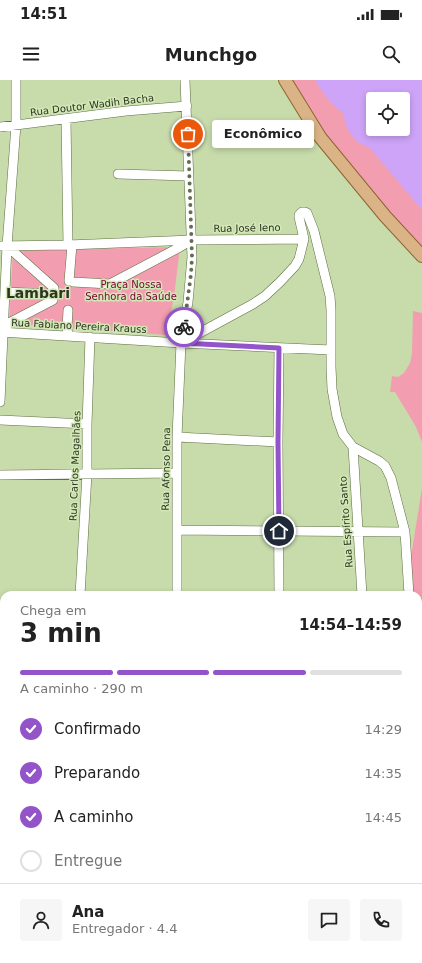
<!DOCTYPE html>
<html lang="pt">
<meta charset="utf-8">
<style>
body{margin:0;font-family:"DejaVu Sans",sans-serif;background:#f6f6f6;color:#222;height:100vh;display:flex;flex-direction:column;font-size:15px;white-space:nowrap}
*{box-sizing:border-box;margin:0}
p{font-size:13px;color:#767676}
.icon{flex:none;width:22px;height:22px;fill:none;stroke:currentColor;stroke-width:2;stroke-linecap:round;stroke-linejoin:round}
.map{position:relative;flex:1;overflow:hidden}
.panel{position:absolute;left:0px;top:511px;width:422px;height:372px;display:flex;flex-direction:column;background:#fff;border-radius:12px 12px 0 0;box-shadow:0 2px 6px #0003}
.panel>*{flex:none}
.controls{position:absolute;left:366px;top:12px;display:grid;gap:8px}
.controls a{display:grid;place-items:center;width:44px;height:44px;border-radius:4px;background:#fff;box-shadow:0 2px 6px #0003;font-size:20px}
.pin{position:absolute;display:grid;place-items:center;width:34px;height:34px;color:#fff;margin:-17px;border:2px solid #fff;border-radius:50%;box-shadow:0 1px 4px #0007}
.courier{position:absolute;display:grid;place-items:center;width:40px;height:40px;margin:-20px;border:3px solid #9354ca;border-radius:50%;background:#fff;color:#222;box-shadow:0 1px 5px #0007}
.bubble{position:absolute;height:28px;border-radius:4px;background:#fff;box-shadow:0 2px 6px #0003;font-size:13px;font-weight:600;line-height:28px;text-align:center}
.summary em{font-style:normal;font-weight:600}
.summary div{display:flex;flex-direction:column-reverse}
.summary{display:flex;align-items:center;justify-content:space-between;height:68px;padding:0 20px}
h1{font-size:26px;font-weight:600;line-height:30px}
.bar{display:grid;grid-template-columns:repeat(4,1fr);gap:6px 4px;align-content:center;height:48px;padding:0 20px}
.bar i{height:5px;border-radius:3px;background:#e0e0e0}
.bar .on{background:#9354ca}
.bar p{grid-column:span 4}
.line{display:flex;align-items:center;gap:10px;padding:0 20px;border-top:1px solid #e0e0e0}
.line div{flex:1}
.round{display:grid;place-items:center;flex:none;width:42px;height:42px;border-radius:4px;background:#f6f6f6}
ol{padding:0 20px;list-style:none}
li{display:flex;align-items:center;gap:12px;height:44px}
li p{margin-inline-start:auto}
li .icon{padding:4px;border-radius:50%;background:#9354ca;color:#fff;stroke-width:4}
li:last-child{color:#767676}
li i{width:22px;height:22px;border:2px solid #e0e0e0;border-radius:50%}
.status{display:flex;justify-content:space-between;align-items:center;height:28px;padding:0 20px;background:#fff;direction:ltr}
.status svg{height:11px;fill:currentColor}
header{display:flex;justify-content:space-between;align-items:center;height:52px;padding:0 20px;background:#fff;font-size:18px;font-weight:600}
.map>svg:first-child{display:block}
.green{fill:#f39eb0;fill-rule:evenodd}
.water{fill:#cda4f8;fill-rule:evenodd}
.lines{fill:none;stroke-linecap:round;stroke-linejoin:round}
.minor-casing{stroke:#5d6f43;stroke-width:10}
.major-casing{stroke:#8e652f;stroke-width:14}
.minor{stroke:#fff;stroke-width:9}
.major{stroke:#dab386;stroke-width:12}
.done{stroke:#636e51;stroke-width:4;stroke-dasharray:0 7.2}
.route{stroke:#9354ca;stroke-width:5}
.labels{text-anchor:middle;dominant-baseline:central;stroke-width:3;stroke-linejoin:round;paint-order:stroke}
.street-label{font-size:10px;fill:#2d3421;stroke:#d3e8b7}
.park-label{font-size:10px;fill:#7a0234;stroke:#d3e8b7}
.district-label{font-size:14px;font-weight:bold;fill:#2d3421;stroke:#d3e8b7}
</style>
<div class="status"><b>14:51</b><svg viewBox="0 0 49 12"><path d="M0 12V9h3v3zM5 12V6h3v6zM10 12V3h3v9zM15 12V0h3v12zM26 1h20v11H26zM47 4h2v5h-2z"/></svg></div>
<header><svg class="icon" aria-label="menu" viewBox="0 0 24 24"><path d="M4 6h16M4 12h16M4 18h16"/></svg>Munchgo<svg class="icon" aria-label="search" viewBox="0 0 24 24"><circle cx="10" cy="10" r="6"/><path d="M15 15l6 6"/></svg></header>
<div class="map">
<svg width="422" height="883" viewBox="0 0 422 883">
<rect width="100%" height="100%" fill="#c7dbab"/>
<!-- green -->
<path class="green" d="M285 0H422V176L385 136ZM373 19H403V49H373Z
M180 167 174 217 166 255 67 248 9 243 13 171 78 169Z
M413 231 422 233V362L416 347 395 312H390L392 296 398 297 404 293 410 283 412 273Z
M422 408V642L418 645V563C421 548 418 531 418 515H409L410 483Z"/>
<!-- water -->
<path class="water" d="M316 0H422V130L370 68 359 63 353 57 347 48 343 33 330 22 317 4ZM373 19H403V49H373Z"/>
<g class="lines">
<defs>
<path id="minor" d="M66 39 68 165
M0 47 126 31 187 26
M118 94 189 96
M0 166 68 165 192 160 304 159
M7 166 54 208
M69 201 72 165
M73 202 110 204 180 167 190 161
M5 212 52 214
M68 230 67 248 68 256
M4 251 9 243 53 220
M0 252 181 263 331 270
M181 263 253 224 265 216 280 202 295 186 299 179 304 159 299 137V135L302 132H305L307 133 314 151 330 216 331 230V287L332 309 337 337 343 354 353 367 379 381 385 386 391 398 405 452 409 515
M279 268 278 362 279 515
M0 322 7 166 16 45V0
M0 340 87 344
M177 357 278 362
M353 367 362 515
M0 395 177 393
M177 450 405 452
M80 515 87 394V344L90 257
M177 515V357L181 263 188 222 192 177 185 0
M0 565H4
M418 643 422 640
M0 675H4
M0 734H4
M0 810H4
M266 879 275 882
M5 883V879
M67 883V879
M155 883 156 879
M217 883 218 879"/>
<path id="major" d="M285 0 320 57 385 136 422 176"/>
</defs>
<!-- minor casing -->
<use href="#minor" class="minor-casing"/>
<!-- major casing -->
<use href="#major" class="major-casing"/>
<!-- minor -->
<use href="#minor" class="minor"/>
<!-- major -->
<use href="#major" class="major"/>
</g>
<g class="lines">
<!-- done -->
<path class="done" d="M184 247 191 194 192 177 188 54"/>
<!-- route -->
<path class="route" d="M184 247 181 263 279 268 278 362 279 451"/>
</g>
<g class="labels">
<!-- street labels -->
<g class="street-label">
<text transform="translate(92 25) rotate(-7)">Rua Doutor Wadih Bacha</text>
<text transform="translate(247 148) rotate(-1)">Rua José Ieno</text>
<text transform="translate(79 246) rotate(3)">Rua Fabiano Pereira Krauss</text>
<text transform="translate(75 386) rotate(-88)">Rua Carlos Magalhães</text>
<text transform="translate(166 389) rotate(-89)">Rua Afonso Pena</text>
<text transform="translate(346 442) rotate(-94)">Rua Espírito Santo</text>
</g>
<!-- park labels -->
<g class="park-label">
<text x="131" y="204">Praça Nossa<tspan x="131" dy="12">Senhora da Saúde</tspan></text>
</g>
<!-- district labels -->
<g class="district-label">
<text x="38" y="213">Lambari</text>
</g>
</g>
</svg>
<div class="controls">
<a><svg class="icon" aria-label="locate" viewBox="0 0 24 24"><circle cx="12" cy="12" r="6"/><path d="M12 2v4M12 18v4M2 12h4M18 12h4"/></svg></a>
</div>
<div class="pin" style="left:188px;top:54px;background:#ea580c"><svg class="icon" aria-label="bag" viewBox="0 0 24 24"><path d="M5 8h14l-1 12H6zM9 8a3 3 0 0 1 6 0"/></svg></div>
<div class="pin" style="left:279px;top:451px;background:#1f2937"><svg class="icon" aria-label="home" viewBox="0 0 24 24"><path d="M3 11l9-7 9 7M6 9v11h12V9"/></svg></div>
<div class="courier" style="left:184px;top:247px"><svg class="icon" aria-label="bike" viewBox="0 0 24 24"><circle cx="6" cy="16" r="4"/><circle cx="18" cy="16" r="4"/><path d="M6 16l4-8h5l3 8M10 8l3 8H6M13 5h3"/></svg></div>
<div class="bubble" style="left:212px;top:40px;width:102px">Econômico</div>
<section class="panel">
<div class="summary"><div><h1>3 min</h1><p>Chega em</p></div><em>14:54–14:59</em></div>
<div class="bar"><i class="on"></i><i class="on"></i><i class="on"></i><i></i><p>A caminho · 290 m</p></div>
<ol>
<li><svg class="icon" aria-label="check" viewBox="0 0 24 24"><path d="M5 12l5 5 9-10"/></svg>Confirmado<p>14:29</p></li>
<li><svg class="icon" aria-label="check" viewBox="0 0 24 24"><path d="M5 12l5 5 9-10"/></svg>Preparando<p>14:35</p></li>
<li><svg class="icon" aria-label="check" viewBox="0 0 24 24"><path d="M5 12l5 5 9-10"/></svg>A caminho<p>14:45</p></li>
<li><i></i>Entregue</li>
</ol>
<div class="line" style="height:72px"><a class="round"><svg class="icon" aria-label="person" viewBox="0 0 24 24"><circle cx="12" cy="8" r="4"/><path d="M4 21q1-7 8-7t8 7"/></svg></a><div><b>Ana</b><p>Entregador · 4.4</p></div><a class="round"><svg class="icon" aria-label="chat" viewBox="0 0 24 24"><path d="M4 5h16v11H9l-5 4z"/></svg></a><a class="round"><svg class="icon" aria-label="phone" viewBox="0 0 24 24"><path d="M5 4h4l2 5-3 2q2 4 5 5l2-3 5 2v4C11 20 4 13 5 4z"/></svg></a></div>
</section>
</div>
